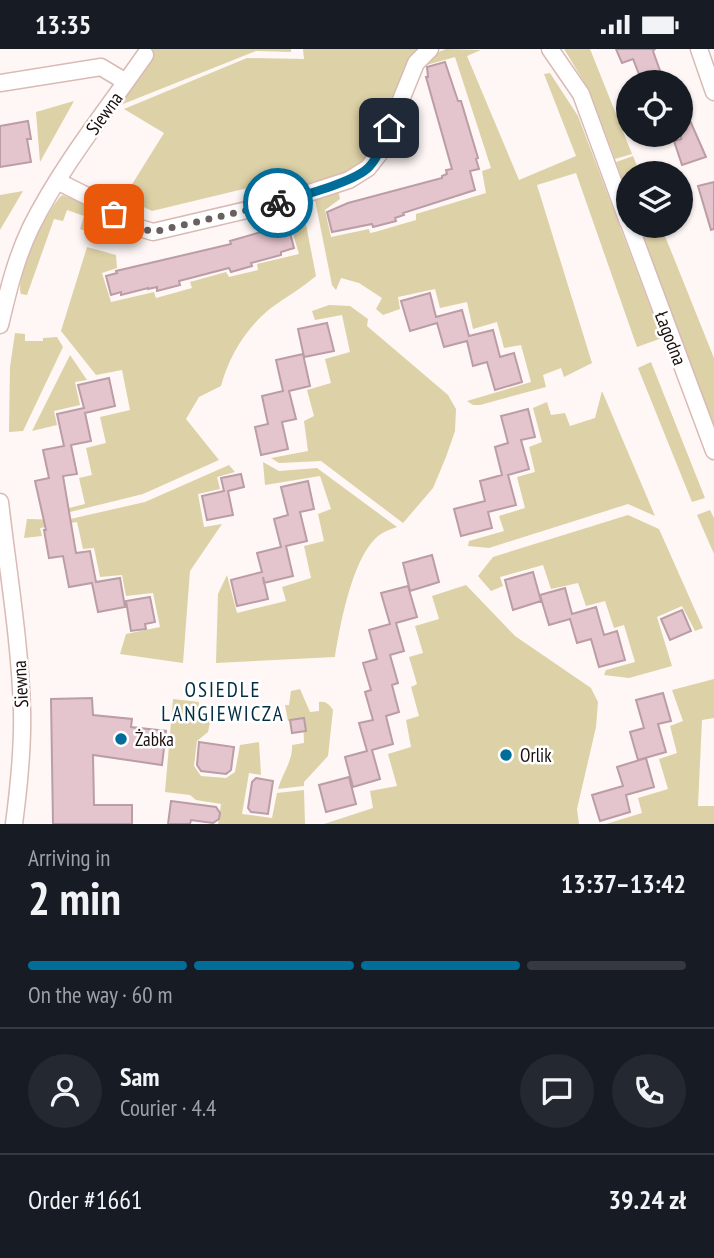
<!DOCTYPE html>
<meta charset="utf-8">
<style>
body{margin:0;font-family:"PT Sans Narrow",sans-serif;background:#242831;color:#f1f3f6;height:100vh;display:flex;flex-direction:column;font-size:26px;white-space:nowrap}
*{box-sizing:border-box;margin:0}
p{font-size:23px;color:#9ea1a6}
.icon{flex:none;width:38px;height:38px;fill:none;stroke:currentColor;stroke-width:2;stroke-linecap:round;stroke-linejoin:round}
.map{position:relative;height:775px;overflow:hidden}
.details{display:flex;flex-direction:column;background:#171b24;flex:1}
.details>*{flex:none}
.fabs{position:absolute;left:616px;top:21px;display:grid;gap:14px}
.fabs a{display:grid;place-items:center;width:77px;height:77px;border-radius:50%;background:#171b24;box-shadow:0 2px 5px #0004;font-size:35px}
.pin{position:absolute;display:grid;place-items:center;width:60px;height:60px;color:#fff;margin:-30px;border-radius:14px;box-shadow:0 4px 10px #0006}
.courier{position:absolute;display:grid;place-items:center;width:70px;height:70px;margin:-35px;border:5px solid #036d9a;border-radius:50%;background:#fff;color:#222;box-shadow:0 2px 9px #0007}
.overview em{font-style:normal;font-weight:800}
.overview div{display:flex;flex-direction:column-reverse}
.overview{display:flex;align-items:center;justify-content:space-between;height:119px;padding:0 28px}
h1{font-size:46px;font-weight:800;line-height:52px}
.bar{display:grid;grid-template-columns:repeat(4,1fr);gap:10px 7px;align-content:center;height:84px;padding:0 28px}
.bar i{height:9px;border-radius:5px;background:#363941}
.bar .current{background:#036d9a}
.bar p{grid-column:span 4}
.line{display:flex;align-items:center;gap:18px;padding:0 28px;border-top:2px solid #363941}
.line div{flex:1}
.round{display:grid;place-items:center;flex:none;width:74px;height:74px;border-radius:37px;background:#242831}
.status{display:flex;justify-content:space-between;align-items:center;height:49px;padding:0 35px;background:#171b24;direction:ltr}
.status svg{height:19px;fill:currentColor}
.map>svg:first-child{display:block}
.green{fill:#ddd1a7}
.building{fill:#e5c5cd;stroke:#bb9da5;stroke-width:2}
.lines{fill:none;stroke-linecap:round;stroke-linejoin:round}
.street-casing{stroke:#dabab4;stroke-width:19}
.street{stroke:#fff;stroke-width:16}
.done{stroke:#6a605e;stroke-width:7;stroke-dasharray:0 12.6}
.route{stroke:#036d9a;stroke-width:9}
.poi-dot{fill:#036d9a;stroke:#fff;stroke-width:2.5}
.labels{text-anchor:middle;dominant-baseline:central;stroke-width:5;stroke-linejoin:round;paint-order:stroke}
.street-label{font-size:19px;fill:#1a0f0d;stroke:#fff}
.poi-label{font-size:19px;fill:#1a0f0d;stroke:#fff;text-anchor:start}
.neighbourhood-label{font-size:21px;letter-spacing:2px;fill:#002d42;stroke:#fff}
</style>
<div class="status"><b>13:35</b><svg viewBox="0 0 49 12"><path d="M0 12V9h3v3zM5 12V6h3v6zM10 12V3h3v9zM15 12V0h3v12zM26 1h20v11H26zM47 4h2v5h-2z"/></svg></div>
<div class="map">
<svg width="714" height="775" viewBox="0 0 714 775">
<rect width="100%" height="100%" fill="#fef7f5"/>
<!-- green -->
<path class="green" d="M141 0H291V3L256 2 118 57Z
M303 0H417L406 18 369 108 347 124 294 141 289 129 152 162 127 150 126 145 164 84 124 60 247 9 304 10Z
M446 0 481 1 467 7 519 131 576 107 544 25 550 24 578 67 662 289 637 298 576 124 537 136 592 314 564 328 561 319 543 326 546 338 480 356H473L467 352 531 333 521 296 504 299 497 273 473 280 467 253 440 259 435 240 398 248 400 260 383 266 376 260 382 249 359 234 341 229 336 241 332 236 315 151 317 146 338 140 340 150 325 161 331 188 369 180 370 184 375 183 416 171V165L486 144 482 122 491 119 455 8 423 17 428 7Z
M564 0H590L632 105 615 110 589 41Z
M74 52 40 113 36 63Z
M633 107 640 124H628V148L616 113Z
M23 142 0 181V146Z
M62 146 82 153 105 168 96 186 80 180 84 167 67 161 63 172 54 170 27 246 21 245C14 227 48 159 62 146Z
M293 155 303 160 316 227C302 239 286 248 271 259 246 279 229 307 221 337L199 348 186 370 219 411 143 445 66 464 65 460 85 455 79 429 92 426 86 399 106 394 100 368 130 361 122 321 96 326 61 282 87 198 116 206 117 219 102 224 111 253 154 243 156 249 192 239 190 233 226 223 229 228 258 221 257 215 299 205 290 175 280 178 270 175 266 164Z
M639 177H661L714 309V380Z
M329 256 350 257 368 270 367 277 448 346 456 360 455 382 446 408 433 439 403 474 321 412 279 414 271 409 308 402 304 372 314 367 307 341 331 334 325 310 350 303 342 266 315 271 312 262Z
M15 284 25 285V292H43V289L57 288 63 298 23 382 9 383 10 318Z
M70 306 87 331 75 333 80 356 54 362 57 376 32 382Z
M651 313 705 449 692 453 638 319Z
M602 342 655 467 628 455 489 499 468 497 469 492 504 482 499 467 525 459 517 428 535 423 529 398 542 393 533 359 547 353 551 366 565 364 570 377 595 369Z
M263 413 279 422 317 419 397 478C392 480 385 482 381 485 353 503 340 577 335 608L216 614 218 545 227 526 237 564 286 552 282 538 311 529 304 497 324 492 318 465 331 460 320 427 265 436Z
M229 416 235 423 217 428 220 440 198 445 204 478 222 475 190 522 183 614 120 605 126 585 160 578 153 544 126 547 122 526 100 528 94 499 83 500 77 473 40 479 42 487 24 489 27 470 66 471 145 453Z
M710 461 714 469V505L697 466Z
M628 466 659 480 703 579 695 582 682 557 657 568 672 617 629 629 604 626 606 621 635 613 624 576 614 579 605 552 586 557 578 534 551 540 543 516 500 528 503 537 491 542 478 527 493 508Z
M466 536 515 587 591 639 598 653 596 678 577 760 579 775H324L373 759 370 742 397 737 388 705 411 698 406 671 419 667 411 638 417 635 409 608 423 604 415 577 439 570 432 547Z
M714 630V669L702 671 698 757H714V775H606L642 764 638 749 668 740 659 710 677 704 670 677 683 672 672 641Z
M300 640 310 663 319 662V653C326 652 329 655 333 661L328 707 304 733V737L278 740C282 725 293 712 292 696L304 694 303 670 288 672 285 656H289L291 642Z
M173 650 199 653 198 666 211 668 208 683 197 692 194 717 201 727 226 729 235 723 240 696 259 693 261 726 249 724 242 765 272 769 277 744 304 741 305 775H218L221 755 196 751 190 746 165 743Z"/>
<!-- building -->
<path class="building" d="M616 0H655L653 2 664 33H642L633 10 622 14Z
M445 13 458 52H461L478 109 476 110 479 120 470 122 475 141 403 164 404 166 395 169 396 172 373 178 372 175 332 183 327 163 348 154 442 129V127L447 125 446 121 452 120 426 28H428L427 18Z
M681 51 706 108 682 116 674 92 681 90Z
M28 72 31 90H27L31 113 0 118V77Z
M714 133V180L711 181 698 137Z
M289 180 294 199 281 203V206L251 214 252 217 231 223 229 219 179 232 180 236 157 242V238L148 240V239L121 246V243L111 246 106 227 117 224 116 222 231 195 230 192 268 181H275L276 184Z
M430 244 436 268 462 261 469 287 493 281 500 308 514 304 522 333 495 341 487 313 473 317 467 292 444 298 437 274 410 282 401 252Z
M327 274 334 302 304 308 298 280Z
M303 305 310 337 289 342 296 370 282 373 288 400 261 406 255 378 268 375 262 347 283 342 276 311Z
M109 329 115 357 85 364 91 392 71 396 77 425 63 427 76 504 90 502 96 533 120 529 125 558 98 563 92 534 69 538 63 507 49 509 44 481H46L35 432 49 429 43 401 64 397 57 365 84 359 78 336Z
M528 360 535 388 521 391 529 420 508 426 516 456 488 463 492 479 461 487 454 460 485 452 480 432 502 426 495 398 508 394 501 367Z
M241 425 244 438 228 442 233 466 207 471 202 447 224 442 221 429Z
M308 432 314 460 300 463 307 492 286 497 293 527 264 534 263 528 268 550 237 557 231 531 262 523 257 504 281 498 274 470 288 466 281 438Z
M432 506 439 533 410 542 403 514Z
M533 523 541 552 513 561 505 531Z
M408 537 417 568 396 574 404 602 390 606 398 634 392 636 399 663 386 667 393 695 372 701 380 730 353 738 345 708 367 702 359 674 373 671 365 643 371 641 363 614 377 610 369 581 390 575 381 544Z
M565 539 572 565 596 558 604 586 617 582 625 611 599 618 591 590 577 594 570 570 549 576 540 546Z
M150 548 155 573 145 575 146 580 131 582 126 552Z
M682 561 691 582 670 591 661 570Z
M663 644 671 672 658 675 666 703 638 711 630 683 644 679 636 651Z
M92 649 93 666 132 670 131 678 166 682 162 716 93 706 94 756H132V775H53L51 650Z
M304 669 306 682 292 684 290 671Z
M199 693 234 698 231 721 226 725 201 722 197 716Z
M646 709 654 738 626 746 630 763 600 772 592 746 623 737 617 718Z
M349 728 356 755 326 763 319 736Z
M256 729 273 732 268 765 251 763 248 759 252 733Z
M171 752 216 758 220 764 219 770 213 774 191 771 190 775H168Z"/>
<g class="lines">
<defs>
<path id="street" d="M550 0 581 45 628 173
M699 0 714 43
M0 34 101 18 126 33
M57 132 91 149 130 176 153 183 281 153 349 131 368 119 379 105 416 14 430 0
M630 177 714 402
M0 276C8 242 16 209 31 178 62 116 106 62 145 6
M0 453C8 523 20 592 22 662 23 700 19 737 14 775"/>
</defs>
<!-- street casing -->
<use href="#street" class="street-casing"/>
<!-- street -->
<use href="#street" class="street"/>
</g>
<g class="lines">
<!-- done -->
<path class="done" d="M114 165 130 176 153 183 278 154"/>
<!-- route -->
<path class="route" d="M278 154C300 147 355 133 369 118 379 107 384 92 389 79"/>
</g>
<!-- markers -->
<g class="poi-dot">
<circle cx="121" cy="690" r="7"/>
<circle cx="506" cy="706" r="7"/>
</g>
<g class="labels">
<!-- street labels -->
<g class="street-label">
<text transform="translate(104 64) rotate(-54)">Siewna</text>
<text transform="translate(671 289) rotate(69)">Łagodna</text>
<text transform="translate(20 635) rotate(-93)">Siewna</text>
</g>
<!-- poi labels -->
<g class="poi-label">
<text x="135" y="690">Żabka</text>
<text x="520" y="706">Orlik</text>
</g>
<!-- neighbourhood labels -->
<g class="neighbourhood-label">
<text x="223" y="640">OSIEDLE<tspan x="223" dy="24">LANGIEWICZA</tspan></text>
</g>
</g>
</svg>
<div class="fabs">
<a><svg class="icon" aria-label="locate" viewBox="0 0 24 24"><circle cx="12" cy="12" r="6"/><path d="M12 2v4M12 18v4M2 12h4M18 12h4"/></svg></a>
<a><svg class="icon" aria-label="layers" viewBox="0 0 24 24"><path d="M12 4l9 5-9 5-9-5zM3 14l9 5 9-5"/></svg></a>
</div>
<div class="pin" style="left:114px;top:165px;background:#ea580c"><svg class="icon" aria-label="bag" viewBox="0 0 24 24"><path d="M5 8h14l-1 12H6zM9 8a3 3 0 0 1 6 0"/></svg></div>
<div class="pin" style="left:389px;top:79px;background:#1f2937"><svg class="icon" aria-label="home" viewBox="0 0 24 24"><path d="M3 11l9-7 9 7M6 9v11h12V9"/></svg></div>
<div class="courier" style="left:278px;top:154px"><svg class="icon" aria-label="bike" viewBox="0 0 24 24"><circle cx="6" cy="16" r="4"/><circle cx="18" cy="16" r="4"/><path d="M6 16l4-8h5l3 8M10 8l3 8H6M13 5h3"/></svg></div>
</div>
<section class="details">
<div class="overview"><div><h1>2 min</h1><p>Arriving in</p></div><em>13:37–13:42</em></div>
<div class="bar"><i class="current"></i><i class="current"></i><i class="current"></i><i></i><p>On the way · 60 m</p></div>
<div class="line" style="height:126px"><a class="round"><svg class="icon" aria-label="person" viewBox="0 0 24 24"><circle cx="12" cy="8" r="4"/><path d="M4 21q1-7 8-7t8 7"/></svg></a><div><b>Sam</b><p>Courier · 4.4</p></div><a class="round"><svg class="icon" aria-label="chat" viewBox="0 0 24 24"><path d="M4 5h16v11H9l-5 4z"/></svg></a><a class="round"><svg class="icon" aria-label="phone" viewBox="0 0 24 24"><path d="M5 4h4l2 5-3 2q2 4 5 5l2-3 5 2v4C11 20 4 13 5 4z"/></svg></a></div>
<div class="line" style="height:91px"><div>Order #1661</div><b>39.24 zł</b></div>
</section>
